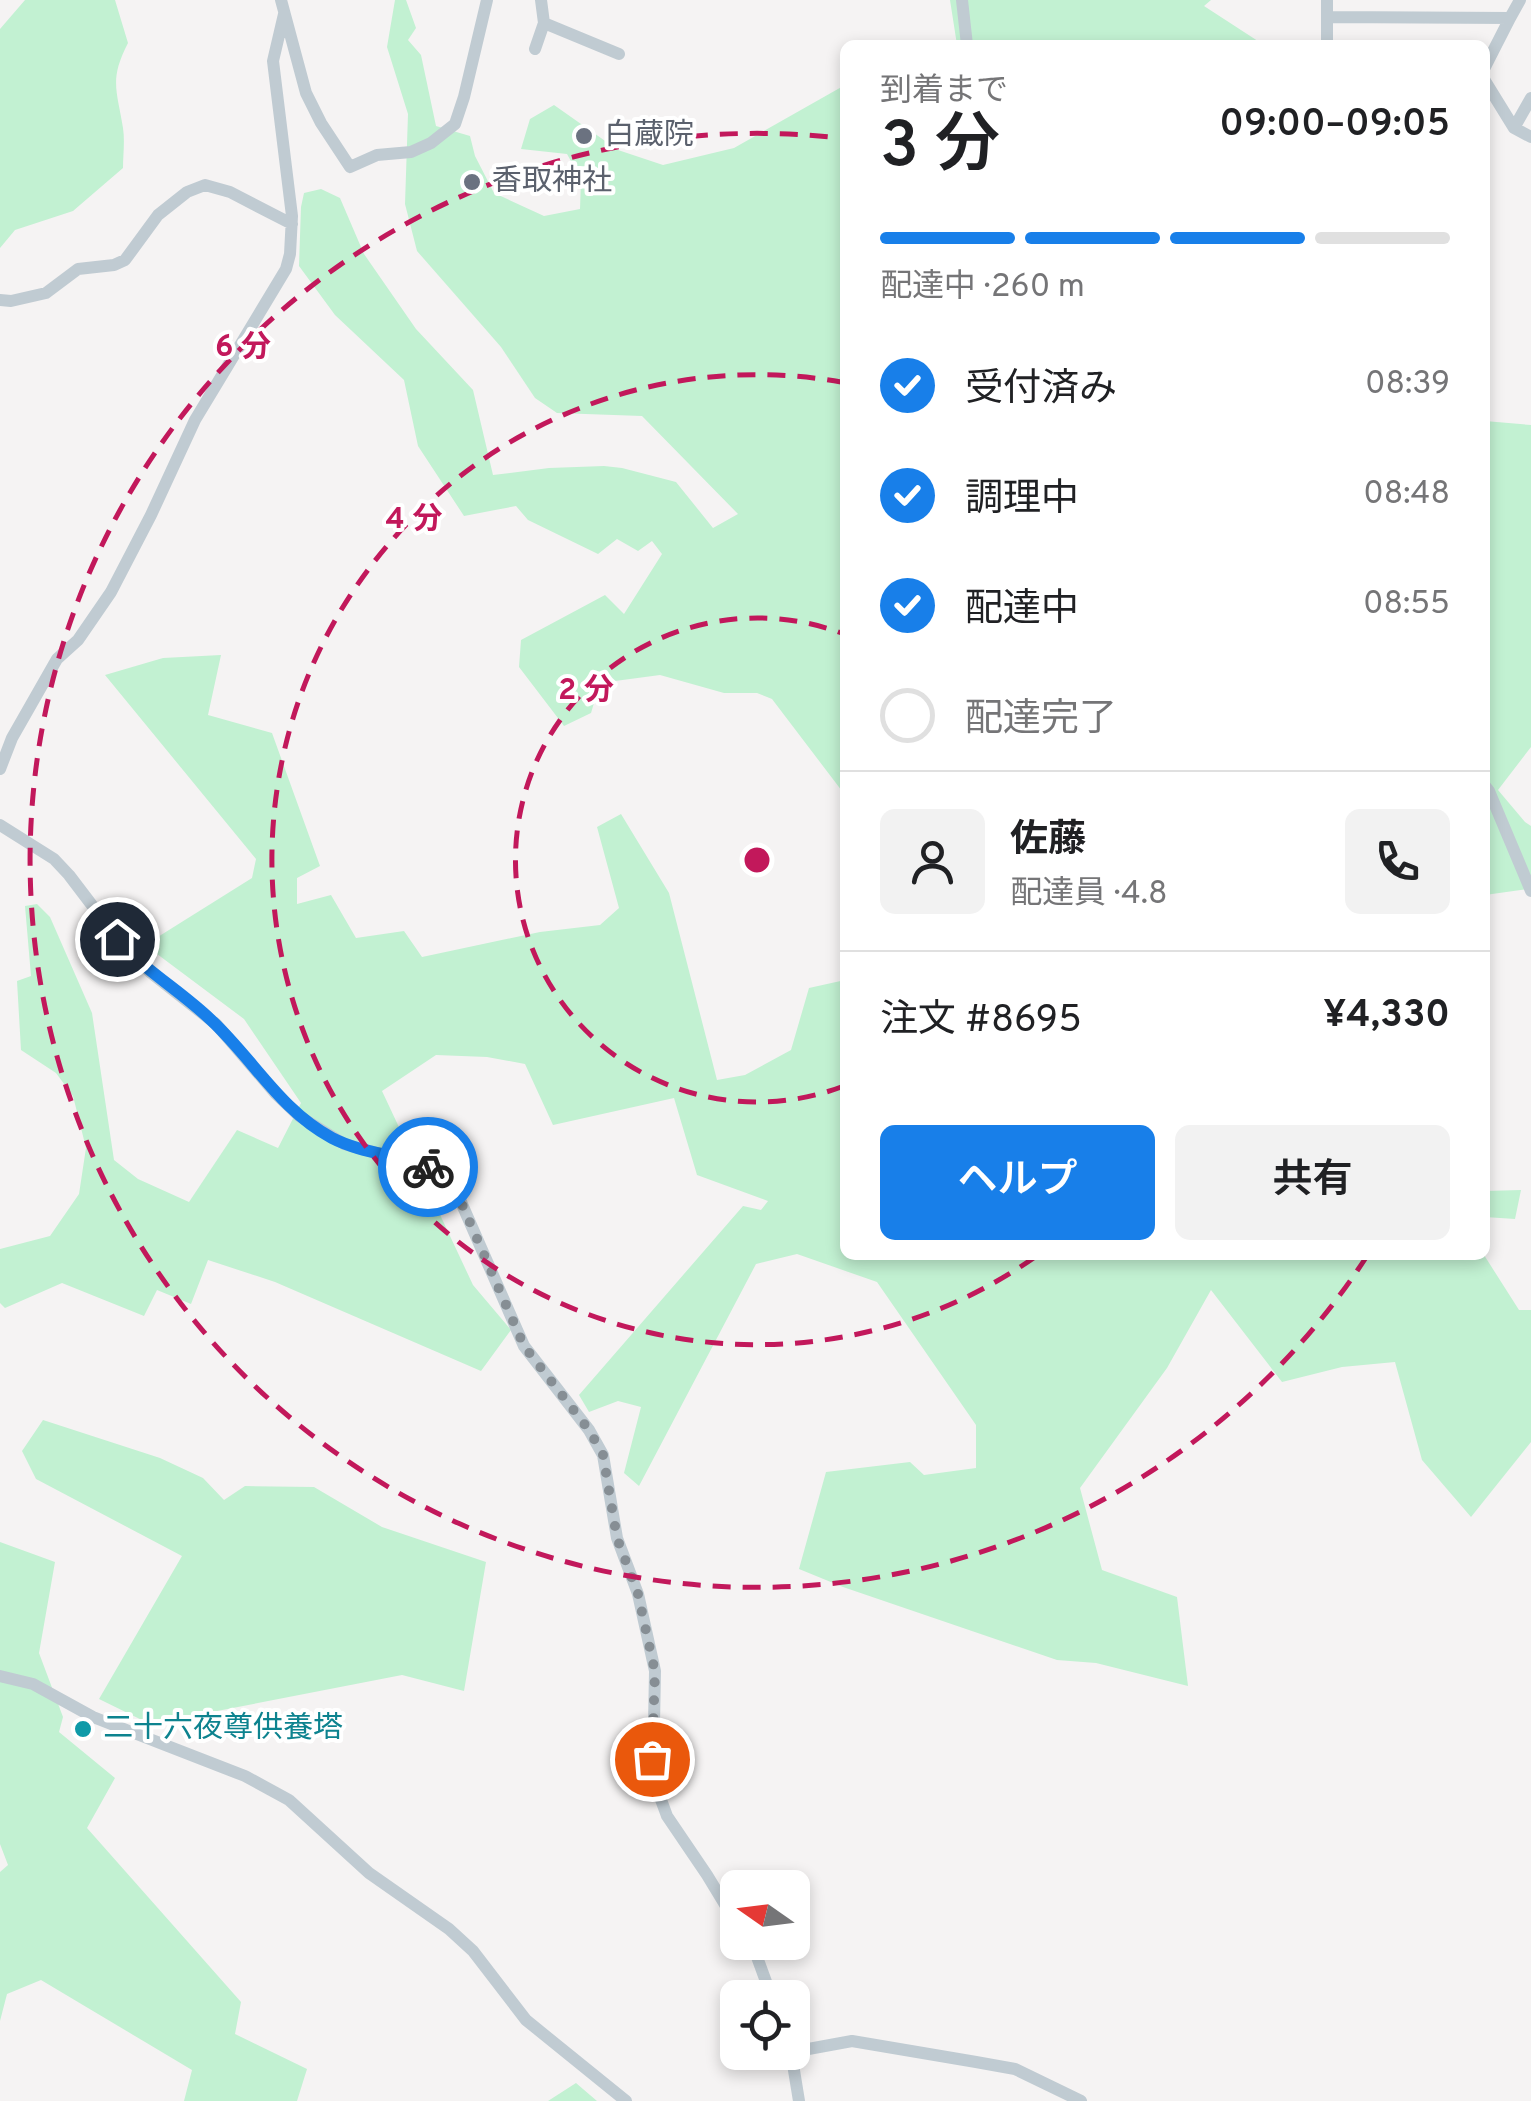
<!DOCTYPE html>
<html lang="ja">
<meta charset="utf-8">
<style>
body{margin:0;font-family:Overpass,"Noto Sans JP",sans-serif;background:#f2f2f2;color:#202124;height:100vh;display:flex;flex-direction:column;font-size:38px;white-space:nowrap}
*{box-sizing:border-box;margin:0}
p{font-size:32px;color:#757577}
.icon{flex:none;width:55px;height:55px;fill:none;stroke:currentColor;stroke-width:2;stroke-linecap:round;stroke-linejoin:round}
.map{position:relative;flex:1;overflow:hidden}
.drawer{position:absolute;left:840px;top:40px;width:650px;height:1220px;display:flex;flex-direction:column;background:#fff;border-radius:15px;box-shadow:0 5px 15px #0003}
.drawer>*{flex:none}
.needle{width:65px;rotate:284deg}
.tools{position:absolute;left:720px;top:1870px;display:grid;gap:20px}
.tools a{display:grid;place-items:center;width:90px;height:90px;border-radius:15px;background:#fff;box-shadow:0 5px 15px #0003;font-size:50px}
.pin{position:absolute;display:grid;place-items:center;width:85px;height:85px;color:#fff;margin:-42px;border:5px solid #fff;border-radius:50%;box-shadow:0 2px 10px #0007}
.courier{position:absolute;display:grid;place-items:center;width:100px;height:100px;margin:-50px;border:8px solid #187fe9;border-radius:50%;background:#fff;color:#222;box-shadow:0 2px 12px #0007}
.head em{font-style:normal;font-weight:600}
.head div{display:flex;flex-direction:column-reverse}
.head{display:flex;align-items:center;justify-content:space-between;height:170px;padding:0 40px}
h1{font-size:65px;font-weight:600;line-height:75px}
.bar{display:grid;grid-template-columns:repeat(4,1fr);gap:15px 10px;align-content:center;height:120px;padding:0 40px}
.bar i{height:12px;border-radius:8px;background:#e0e0e0}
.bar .current{background:#187fe9}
.bar p{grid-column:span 4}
.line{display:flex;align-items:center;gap:25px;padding:0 40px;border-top:2px solid #e0e0e0}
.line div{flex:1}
.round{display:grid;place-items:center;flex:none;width:105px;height:105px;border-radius:15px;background:#f2f2f2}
ol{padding:0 40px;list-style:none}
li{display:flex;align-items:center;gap:30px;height:110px}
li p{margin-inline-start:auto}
li .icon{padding:10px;border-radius:50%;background:#187fe9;color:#fff;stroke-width:4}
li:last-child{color:#757577}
li i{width:55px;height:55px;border:5px solid #e0e0e0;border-radius:50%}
.action{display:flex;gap:20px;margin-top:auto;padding:20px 40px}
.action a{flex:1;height:115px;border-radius:15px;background:#187fe9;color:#fff;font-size:40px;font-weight:600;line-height:115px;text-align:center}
.action a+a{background:#f2f2f2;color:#202124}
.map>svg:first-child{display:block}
.green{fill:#c2f1d2}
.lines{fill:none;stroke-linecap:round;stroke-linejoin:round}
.minor{stroke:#c0cbd2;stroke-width:12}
.done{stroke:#868e94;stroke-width:10;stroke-dasharray:0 18}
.route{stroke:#187fe9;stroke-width:12}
.ring{fill:none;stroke:#c2185b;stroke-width:5;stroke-dasharray:18 12}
.worship-dot{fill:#6b7280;stroke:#fff;stroke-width:4}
.culture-dot{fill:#0f9aa8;stroke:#fff;stroke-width:4}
.labels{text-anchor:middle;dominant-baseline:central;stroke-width:8;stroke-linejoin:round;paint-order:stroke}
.worship-label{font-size:30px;fill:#5b616d;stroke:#fff;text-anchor:start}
.culture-label{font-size:30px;fill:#0d838f;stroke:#fff;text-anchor:start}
.centre{fill:#c2185b;stroke:#fff;stroke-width:5}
.ring-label{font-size:30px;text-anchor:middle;font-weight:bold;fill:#c2185b;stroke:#fff;stroke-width:8;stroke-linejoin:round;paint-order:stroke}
</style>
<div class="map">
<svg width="1531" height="2101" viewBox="0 0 1531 2101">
<rect width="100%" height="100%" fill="#f5f3f3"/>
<!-- green -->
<path class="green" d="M25 0H115L128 43C109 80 117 90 123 128 125 141 123 155 123 168L73 211 15 230 0 248V29Z
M395 0H406L416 28 408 40 421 55 436 126 470 136 475 156 494 193 544 216 580 209 581 179 567 154 521 149 530 119 554 105 618 150 663 165 734 148 845 85V795L772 699 757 693H724L660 675 600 683 591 713 564 726 519 667 521 640 605 595 624 614 662 554 652 541 638 551 617 539 598 554 528 520 516 506 464 516 418 446 404 380 335 315 299 266 301 207 304 193 321 189 340 198 364 254 416 329 473 390 493 475 549 468 604 466 622 468 676 482 713 528 738 514 642 416 557 413 535 398 501 347 417 251 405 204 408 114 387 47Z
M950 0H1211L1204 6 1264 45H957Z
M1485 421 1531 425V747L1498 790 1525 822 1531 826V891L1527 889 1485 895Z
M221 655 208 715 272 733 320 866 297 878V904L331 895 356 938 404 931 422 957 540 932 600 925 619 908 597 827 621 814 669 893 717 1080 745 1075 791 1050 809 988 845 980V1255H1484L1519 1310H1531V1442L1471 1517 1422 1460 1395 1362 1342 1367 1282 1382 1211 1290 1167 1368 1080 1488 1102 1570 1177 1597 1188 1686 1096 1663 1057 1660 843 1587 799 1569 826 1472 910 1462 924 1475 976 1468V1425L877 1282 797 1254 756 1264 639 1486 624 1473 641 1407 618 1401 589 1412 579 1395 743 1206 761 1210 768 1201 697 1175 674 1098 553 1125 525 1064 487 1057 436 1055 382 1091 473 1285 511 1330 481 1371 275 1282 208 1260 191 1304 157 1290 144 1316 62 1283 5 1308 0 1303V1249L50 1236 79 1194 86 1148 73 1096 56 1073 21 1050 17 981 31 976 25 906 37 904 50 917 92 1013 114 1160 138 1179 189 1202 237 1130 278 1148 301 1103 244 1019 145 945 252 878 256 859 105 675 163 658Z
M1521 1190 1515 1219 1485 1217V1191Z
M43 1420 160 1458 203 1478 224 1500 245 1486 314 1487 382 1527 486 1562 464 1691 402 1675 150 1724 99 1699 182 1556 36 1479 22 1451Z
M0 1542 55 1562 39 1653 63 1717 59 1732 115 1778 87 1828 241 2002 235 2034 307 2069 297 2101H184L192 2070 41 1980 7 1994 0 2021V1872L8 1865 0 1844Z
M576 2083 597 2101H548Z"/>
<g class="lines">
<!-- minor -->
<path class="minor" d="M281 0 306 93 321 123 350 167 377 155 411 152 431 143 455 124 464 97 487 0
M962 0 967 45
M1327 0V45
M1327 17 1510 18 1520 0
M544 23 619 54
M535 49 544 23 541 0
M1485 67 1510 18
M1485 81 1514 128 1531 137
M1514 128 1531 98
M0 300 11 301 46 293 78 269 114 265 125 260 158 215 187 192 205 185 230 192 292 224
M0 769 12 738 57 659 78 640 111 592 151 515 195 420 286 269 290 254 292 216 273 61 284 14
M1485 786 1489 791 1531 891
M0 825 54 859 69 875 123 946 150 972 216 1024 276 1094 299 1116 344 1144 431 1168 454 1186 524 1346 589 1430 603 1455 617 1538 638 1594 655 1671 653 1778 667 1816 707 1875 738 1926
M0 1676 33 1684 93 1717 245 1776 289 1800 369 1873 449 1929 473 1951 526 2020 626 2101
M748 1942 757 1957 772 1998
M791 2052 799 2101
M792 2052 852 2041 976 2062 1015 2069 1081 2101"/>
</g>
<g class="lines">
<!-- done -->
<path class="done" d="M428 1167 444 1176 454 1186 524 1346 589 1430 603 1455 617 1538 638 1594 655 1672 652 1759"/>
<!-- route -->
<path class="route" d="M117 939C145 971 181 991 211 1020 253 1059 280 1110 332 1138 363 1154 397 1154 428 1167"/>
</g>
<!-- distance rings -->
<g class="ring">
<path d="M844 1086A242 242 0 1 1 844 634"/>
<path d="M1035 1257A485 485 0 1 1 841 382"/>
<path d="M1367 1256A727 727 0 1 1 839 138"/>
</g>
<!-- markers -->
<g class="worship-dot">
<circle cx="584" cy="136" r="10"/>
<circle cx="472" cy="182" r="10"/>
</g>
<circle class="culture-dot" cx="83" cy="1729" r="10"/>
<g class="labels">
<!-- worship labels -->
<g class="worship-label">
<text x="604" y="136">白蔵院</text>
<text x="492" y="182">香取神社</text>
</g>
<!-- culture labels -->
<g class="culture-label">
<text x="103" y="1729">二十六夜尊供養塔</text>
</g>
</g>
<circle cx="757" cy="860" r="15" class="centre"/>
<g class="ring-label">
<text x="243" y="356">6 分</text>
<text x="414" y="528">4 分</text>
<text x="586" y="699">2 分</text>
</g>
</svg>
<div class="tools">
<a><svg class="needle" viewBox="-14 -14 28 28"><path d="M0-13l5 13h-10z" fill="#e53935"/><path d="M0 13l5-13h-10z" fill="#757577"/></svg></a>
<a><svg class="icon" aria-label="locate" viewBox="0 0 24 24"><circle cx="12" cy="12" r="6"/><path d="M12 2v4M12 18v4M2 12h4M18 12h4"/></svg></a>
</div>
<div class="pin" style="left:652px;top:1759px;background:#ea580c"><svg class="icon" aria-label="bag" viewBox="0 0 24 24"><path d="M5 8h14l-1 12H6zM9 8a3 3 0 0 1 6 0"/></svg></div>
<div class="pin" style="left:117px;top:939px;background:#1f2937"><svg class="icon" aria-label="home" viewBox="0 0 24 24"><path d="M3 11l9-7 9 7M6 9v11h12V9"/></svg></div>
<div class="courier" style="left:428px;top:1167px"><svg class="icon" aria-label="bike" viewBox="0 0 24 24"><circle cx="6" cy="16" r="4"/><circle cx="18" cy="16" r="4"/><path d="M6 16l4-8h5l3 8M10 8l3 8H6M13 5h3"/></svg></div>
<section class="drawer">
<div class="head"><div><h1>3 分</h1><p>到着まで</p></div><em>09:00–09:05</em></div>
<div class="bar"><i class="current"></i><i class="current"></i><i class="current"></i><i></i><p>配達中 · 260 m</p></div>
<ol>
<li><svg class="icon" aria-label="check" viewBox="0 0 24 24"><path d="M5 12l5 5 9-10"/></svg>受付済み<p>08:39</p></li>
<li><svg class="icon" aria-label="check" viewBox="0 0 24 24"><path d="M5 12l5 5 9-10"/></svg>調理中<p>08:48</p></li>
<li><svg class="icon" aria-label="check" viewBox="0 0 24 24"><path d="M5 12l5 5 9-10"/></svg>配達中<p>08:55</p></li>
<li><i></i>配達完了</li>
</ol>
<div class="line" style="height:180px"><a class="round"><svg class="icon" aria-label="person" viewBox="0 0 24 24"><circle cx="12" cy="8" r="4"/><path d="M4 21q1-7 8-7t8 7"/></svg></a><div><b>佐藤</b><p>配達員 · 4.8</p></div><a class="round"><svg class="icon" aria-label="phone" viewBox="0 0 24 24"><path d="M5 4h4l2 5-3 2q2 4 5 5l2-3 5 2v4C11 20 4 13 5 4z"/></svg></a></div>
<div class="line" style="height:130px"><div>注文 #8695</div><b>¥4,330</b></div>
<div class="action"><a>ヘルプ</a><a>共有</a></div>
</section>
</div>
